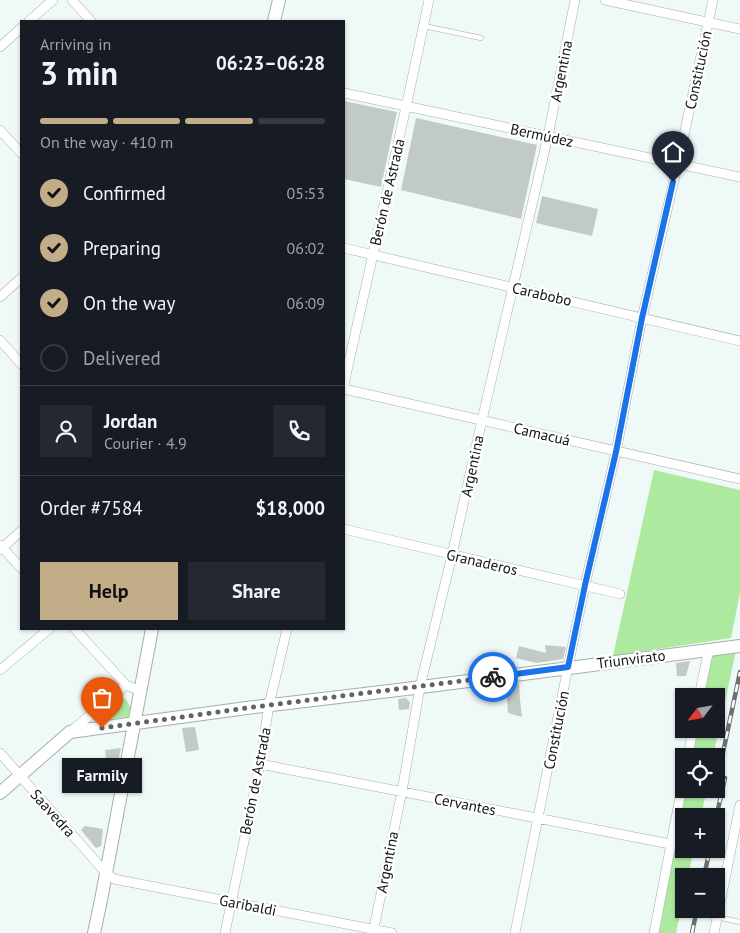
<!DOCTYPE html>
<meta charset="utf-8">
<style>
body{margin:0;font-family:"PT Sans",sans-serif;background:#242831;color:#f1f3f6;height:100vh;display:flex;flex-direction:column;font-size:19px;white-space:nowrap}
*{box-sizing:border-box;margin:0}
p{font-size:16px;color:#9ea1a6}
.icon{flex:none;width:28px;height:28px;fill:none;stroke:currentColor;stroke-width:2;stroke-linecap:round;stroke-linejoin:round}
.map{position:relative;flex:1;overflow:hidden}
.drawer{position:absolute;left:20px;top:20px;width:325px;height:610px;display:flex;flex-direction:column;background:#171b24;border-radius:0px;box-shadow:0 1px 4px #0004}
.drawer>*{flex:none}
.needle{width:32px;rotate:239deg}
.controls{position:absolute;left:675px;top:688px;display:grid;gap:10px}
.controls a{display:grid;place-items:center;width:50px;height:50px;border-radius:0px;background:#171b24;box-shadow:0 1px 4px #0004;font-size:25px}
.pin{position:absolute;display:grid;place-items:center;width:42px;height:42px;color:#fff;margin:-51px -21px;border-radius:50% 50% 50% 0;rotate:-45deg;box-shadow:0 0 5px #0007}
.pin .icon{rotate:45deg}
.courier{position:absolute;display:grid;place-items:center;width:50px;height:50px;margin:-25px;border:4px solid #1a73e8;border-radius:50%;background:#fff;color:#222;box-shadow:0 1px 6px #0007}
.bubble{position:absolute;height:35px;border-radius:0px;background:#171b24;box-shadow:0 1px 4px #0004;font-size:16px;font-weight:600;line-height:35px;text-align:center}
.overview em{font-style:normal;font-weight:600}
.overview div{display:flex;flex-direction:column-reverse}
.overview{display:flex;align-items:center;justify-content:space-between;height:85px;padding:0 20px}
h1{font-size:32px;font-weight:600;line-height:38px}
.bar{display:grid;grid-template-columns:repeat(4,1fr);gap:8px 5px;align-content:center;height:60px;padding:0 20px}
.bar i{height:6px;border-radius:4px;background:#363941}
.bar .on{background:#c3ad89}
.bar p{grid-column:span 4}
.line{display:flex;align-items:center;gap:12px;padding:0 20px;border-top:1px solid #363941}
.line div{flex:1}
.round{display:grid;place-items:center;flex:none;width:52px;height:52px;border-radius:0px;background:#242831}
ol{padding:0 20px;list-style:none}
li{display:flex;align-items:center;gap:15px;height:55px}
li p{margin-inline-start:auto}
li .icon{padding:5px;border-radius:50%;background:#c3ad89;color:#111;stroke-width:4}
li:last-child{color:#9ea1a6}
li i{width:28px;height:28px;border:2px solid #363941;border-radius:50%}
.action{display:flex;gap:10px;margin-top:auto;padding:10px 20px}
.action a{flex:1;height:58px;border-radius:0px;background:#c3ad89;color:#111;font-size:20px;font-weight:600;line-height:58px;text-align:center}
.action a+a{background:#242831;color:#f1f3f6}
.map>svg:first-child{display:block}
.green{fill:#adeaa0}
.building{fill:#c2cac6}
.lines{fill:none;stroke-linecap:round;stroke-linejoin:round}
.lane-casing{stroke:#a6aead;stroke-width:5.5}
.street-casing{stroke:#a6aead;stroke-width:10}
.secondary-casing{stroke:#a6aead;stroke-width:14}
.lane{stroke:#fff;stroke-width:4.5}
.street{stroke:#fff;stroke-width:9}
.secondary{stroke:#fff;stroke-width:12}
.rail-casing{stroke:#6b7170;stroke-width:4.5}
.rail{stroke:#fff;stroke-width:2.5;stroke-dasharray:8;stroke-linecap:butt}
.done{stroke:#5f6564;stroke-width:5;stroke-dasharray:0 9}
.route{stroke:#1a73e8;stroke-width:6}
.labels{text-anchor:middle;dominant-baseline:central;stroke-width:5;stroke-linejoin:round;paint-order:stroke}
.street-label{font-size:15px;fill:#121615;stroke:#fff}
</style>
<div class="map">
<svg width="740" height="933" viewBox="0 0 740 933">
<rect width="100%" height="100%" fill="#eff9f7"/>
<!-- green -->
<path class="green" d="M654 470 740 490V593L731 638 613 656Z
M736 651 713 756H690L696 729H716V696H702L710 654Z
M120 697C129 699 133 710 128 717L99 720 97 717 98 714 118 698Z
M684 789H707L701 816H684V849H694L688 876H684V896L676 933H656Z"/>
<!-- building -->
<path class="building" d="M344 101 397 112 381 187 344 179Z
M416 118 537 145 521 219 401 190Z
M542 196 598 209 592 236 536 223Z
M545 645 566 647 563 659 537 663 516 658 519 646 546 653Z
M690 661 686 676H677L676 663Z
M519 683 520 700 522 717 508 713 506 684Z
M406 698 410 702 409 709 399 710 398 699Z
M195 727 199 750 186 752 182 728Z
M121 748 117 768 107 766 105 750Z
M85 826 103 829 101 846 96 848 81 830Z"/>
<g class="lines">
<defs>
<path id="lane" d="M424 26 481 38
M717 917 740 922"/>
<path id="street" d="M72 0 91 21
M605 0 740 29
M29 21 53 0
M0 47 21 28
M344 93 740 177
M0 130 21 153
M344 248 740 341
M0 297 21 278
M0 340 21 364
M344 384 406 107 429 0
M344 389 740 479
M344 529 620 594
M0 545 21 568
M0 550 21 531
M75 629 126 685 141 691
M0 670 49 629
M699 696 709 649
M70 732 126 685
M0 753 106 873 114 879 392 933
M688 756 693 729
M260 764 670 844
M225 933 260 764 269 705 287 629
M373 933 402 791 420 687 452 555 482 420 548 136 575 0
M515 933 568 667 585 585 616 452 642 318 678 163 713 0
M654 933 684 776
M714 933 740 805"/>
<path id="secondary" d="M274 21 279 0
M0 793 70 732 254 707 398 690 740 646
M94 933 101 900 152 629"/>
</defs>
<!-- lane casing -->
<use href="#lane" class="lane-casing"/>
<!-- street casing -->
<use href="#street" class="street-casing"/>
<!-- secondary casing -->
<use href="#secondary" class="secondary-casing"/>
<!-- lane -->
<use href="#lane" class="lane"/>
<!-- street -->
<use href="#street" class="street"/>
<!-- secondary -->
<use href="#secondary" class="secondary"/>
<defs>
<path id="rail" d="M716 786 740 672
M716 818 725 778
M704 876 710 849
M692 933 697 909"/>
</defs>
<!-- rail casing -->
<use href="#rail" class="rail-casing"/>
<!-- rail -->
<use href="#rail" class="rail"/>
</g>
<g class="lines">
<!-- done -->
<path class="done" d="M102 728 254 707 493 677"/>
<!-- route -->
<path class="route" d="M493 677 568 667 585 585 616 452 642 318 673 182"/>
</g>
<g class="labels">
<!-- street labels -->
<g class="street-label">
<text transform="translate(698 70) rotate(-78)">Constitución</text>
<text transform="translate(561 71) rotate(-79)">Argentina</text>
<text transform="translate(542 135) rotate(12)">Bermúdez</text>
<text transform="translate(387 192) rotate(-77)">Berón de Astrada</text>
<text transform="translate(542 294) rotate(13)">Carabobo</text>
<text transform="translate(542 434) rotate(13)">Camacuá</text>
<text transform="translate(472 466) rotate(-78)">Argentina</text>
<text transform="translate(482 562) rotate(13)">Granaderos</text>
<text transform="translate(631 659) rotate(-7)">Triunvirato</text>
<text transform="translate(556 730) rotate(-79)">Constitución</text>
<text transform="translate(255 781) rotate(-79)">Berón de Astrada</text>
<text transform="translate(465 804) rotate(11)">Cervantes</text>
<text transform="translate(53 813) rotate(48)">Saavedra</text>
<text transform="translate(387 862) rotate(-79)">Argentina</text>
<text transform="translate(248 905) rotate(11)">Garibaldi</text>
</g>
</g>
</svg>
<div class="controls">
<a><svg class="needle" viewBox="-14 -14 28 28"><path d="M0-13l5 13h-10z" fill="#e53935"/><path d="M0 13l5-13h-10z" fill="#9ea1a6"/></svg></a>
<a><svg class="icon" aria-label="locate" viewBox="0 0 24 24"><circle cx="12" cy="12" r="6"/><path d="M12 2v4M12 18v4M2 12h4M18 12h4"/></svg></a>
<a>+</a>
<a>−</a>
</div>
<div class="pin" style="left:102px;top:728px;background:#ea580c"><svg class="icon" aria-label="bag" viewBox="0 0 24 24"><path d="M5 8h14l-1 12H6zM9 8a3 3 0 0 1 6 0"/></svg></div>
<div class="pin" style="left:673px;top:182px;background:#1f2937"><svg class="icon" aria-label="home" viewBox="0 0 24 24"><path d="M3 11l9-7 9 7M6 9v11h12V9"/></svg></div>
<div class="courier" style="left:493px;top:677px"><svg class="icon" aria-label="bike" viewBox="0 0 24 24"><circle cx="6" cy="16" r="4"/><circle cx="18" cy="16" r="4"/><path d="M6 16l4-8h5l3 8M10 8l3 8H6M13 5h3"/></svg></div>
<div class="bubble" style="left:62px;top:758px;width:80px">Farmily</div>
<section class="drawer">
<div class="overview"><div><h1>3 min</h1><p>Arriving in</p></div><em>06:23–06:28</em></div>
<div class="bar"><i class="on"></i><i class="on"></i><i class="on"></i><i></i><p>On the way · 410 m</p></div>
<ol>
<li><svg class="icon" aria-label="check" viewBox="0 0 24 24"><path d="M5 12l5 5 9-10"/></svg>Confirmed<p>05:53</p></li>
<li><svg class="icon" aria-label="check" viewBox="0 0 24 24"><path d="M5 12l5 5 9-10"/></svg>Preparing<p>06:02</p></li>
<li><svg class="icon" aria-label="check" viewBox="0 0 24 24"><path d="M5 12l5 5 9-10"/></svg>On the way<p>06:09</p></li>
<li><i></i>Delivered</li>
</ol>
<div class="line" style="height:90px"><a class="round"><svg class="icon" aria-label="person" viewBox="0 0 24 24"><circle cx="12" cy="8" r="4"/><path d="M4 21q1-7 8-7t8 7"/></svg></a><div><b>Jordan</b><p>Courier · 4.9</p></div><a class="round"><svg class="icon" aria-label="phone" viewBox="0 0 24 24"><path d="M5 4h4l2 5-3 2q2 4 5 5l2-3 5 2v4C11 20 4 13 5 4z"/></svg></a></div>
<div class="line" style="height:65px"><div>Order #7584</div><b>$18,000</b></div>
<div class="action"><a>Help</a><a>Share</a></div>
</section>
</div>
